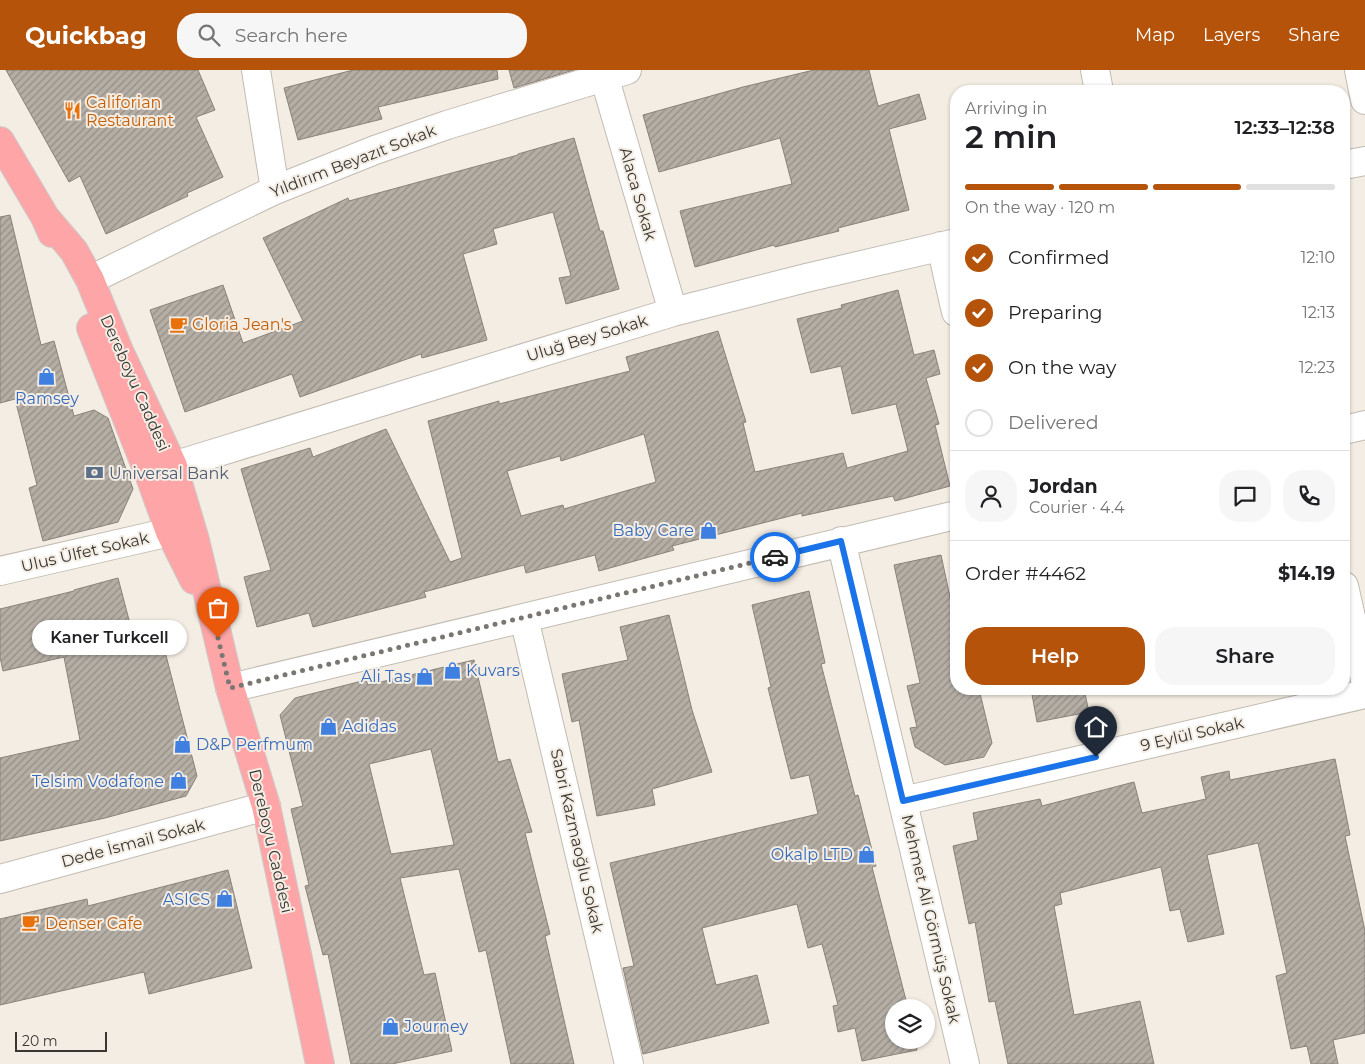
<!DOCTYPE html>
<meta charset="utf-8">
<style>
body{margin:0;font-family:Montserrat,sans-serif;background:#f6f6f6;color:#202124;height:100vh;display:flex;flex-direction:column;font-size:19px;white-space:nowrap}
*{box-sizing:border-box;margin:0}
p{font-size:16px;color:#757577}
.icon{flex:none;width:28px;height:28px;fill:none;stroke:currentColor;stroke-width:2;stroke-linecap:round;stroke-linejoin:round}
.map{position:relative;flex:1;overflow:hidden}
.sheet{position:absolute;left:950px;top:15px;width:400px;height:610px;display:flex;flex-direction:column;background:#fff;border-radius:20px;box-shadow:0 1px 4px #0004}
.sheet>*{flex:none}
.fabs{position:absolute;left:885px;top:929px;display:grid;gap:10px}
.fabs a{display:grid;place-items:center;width:50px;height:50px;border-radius:50%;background:#fff;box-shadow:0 1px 4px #0004;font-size:25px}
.scale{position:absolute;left:15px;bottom:12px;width:92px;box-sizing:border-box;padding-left:5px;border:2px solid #393633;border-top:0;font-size:14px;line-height:18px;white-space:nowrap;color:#393633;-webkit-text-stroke:4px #f4ede4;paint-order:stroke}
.pin{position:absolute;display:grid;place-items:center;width:42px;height:42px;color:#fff;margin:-51px -21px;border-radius:50% 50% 50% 0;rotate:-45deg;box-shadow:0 0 5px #0007}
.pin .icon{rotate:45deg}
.courier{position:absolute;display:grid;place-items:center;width:50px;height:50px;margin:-25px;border:4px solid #1a73e8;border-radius:50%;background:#fff;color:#222;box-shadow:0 1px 6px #0007}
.bubble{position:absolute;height:35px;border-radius:18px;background:#fff;box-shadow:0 1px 4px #0004;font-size:16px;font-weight:600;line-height:35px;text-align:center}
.overview em{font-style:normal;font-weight:600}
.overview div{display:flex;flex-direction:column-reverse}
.overview{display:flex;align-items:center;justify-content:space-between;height:85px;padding:0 15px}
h1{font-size:32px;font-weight:600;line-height:38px}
.bar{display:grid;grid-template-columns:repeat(4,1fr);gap:8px 5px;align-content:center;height:60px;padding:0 15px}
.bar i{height:6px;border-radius:4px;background:#e0e0e0}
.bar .selected{background:#b45309}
.bar p{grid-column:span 4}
.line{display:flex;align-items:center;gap:12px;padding:0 15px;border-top:1px solid #e0e0e0}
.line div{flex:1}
.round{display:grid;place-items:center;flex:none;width:52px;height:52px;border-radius:20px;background:#f6f6f6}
ol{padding:0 15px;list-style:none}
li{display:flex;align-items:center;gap:15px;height:55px}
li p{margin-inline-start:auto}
li .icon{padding:5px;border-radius:50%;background:#b45309;color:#fff;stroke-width:4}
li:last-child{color:#757577}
li i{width:28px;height:28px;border:2px solid #e0e0e0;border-radius:50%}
.action{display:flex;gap:10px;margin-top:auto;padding:10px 15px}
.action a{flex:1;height:58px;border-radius:20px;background:#b45309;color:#fff;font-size:20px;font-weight:600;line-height:58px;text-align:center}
.action a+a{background:#f6f6f6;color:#202124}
header{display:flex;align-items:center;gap:30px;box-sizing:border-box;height:70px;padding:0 25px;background:#b45309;color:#fff}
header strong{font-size:24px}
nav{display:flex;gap:28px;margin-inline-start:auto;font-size:18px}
.search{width:350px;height:45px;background:#f6f6f6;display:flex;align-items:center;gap:12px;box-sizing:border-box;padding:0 18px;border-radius:20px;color:#757577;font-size:19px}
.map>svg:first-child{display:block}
.building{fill:url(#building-hatch);stroke:#89827a;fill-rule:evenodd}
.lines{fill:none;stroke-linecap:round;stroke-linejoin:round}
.street-casing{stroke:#c2bbb2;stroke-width:30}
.primary-casing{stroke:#cccbca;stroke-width:30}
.street{stroke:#fff;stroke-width:28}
.primary{stroke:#fea6a7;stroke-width:28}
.done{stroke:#7a7671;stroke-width:5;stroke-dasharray:0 9}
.route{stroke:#1a73e8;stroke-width:6}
.labels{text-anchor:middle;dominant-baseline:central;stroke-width:4;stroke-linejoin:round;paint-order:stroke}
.food-label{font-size:16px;fill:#c56008;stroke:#f4ede4;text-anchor:start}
.street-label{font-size:16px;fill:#393633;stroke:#f4ede4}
.shop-label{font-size:16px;fill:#366cbe;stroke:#f4ede4;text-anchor:end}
.service-label{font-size:16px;fill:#4e5e75;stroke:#f4ede4;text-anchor:start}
</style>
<header>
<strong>Quickbag</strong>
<div class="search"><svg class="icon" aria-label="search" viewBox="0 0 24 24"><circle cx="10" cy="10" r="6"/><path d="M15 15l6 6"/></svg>Search here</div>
<nav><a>Map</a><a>Layers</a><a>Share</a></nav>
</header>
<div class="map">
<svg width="1365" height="994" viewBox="0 0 1365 994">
<defs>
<pattern id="building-hatch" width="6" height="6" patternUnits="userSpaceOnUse" patternTransform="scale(1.25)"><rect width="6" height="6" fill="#b5aea5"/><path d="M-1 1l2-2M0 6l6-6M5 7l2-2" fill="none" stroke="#948e87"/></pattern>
</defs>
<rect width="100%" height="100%" fill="#f4ede4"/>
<!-- building -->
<path class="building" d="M6 0H198L215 40 196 47 223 107 187 123 188 126 106 164 80 106 69 112Z
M353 0H497L498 9 378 37 382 49 298 70 284 18Z
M509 0H574L514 18Z
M814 0H869L878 36 919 24 926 49 889 59 909 140 838 158 839 161 775 177 774 175 695 197 680 141 792 114 780 68 659 102 643 45 743 17Z
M574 68 600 161H603L619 219 566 234 559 208 571 206 553 142 493 159 497 174 463 184 487 270 422 288 421 284 300 327 292 304 185 342 150 240 223 215 243 273 303 251 263 168 348 128 349 131 518 85V84Z
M10 145 41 275 54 271 74 346 94 340 108 348 133 419 118 452 43 471 29 418 37 415 15 329 0 333V147Z
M898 220 914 285 934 280 940 304 926 308 939 354 935 355 950 416 895 431 893 426 802 446V443L672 476 674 480 599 501 595 485 526 503 524 495 424 522 426 527 313 557 309 543 257 557 244 507 271 500 241 399 310 378 313 387 386 359 450 492 462 488 428 351 499 331V334L630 301 626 287 718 261 746 352 743 353 755 402 843 383 847 398 908 381 896 334 852 344 841 296 811 303 797 249 842 238 841 235ZM644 364 656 412 564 439 563 435 521 446 507 401 560 386 561 391Z
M941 485 953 541H956V619H979L992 673 984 687 945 695 915 677 910 658 917 657 907 616 920 613 894 495Z
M118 508 134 569 160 562 197 706 186 726 105 748 0 771V688L80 670 64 587 3 601 0 587V539L74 521V520Z
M809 521 825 593 821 594 855 726 858 725 876 796 872 797 908 938H894V970H915L917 980 862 991 855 958 838 962 833 936 838 935 822 874 808 878 797 834 702 858 716 915 757 905 769 953 643 984 623 898 634 896 610 793 818 744 809 705 791 709 768 618 771 617 752 535Z
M669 545 692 640 712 702 652 719 655 735 597 746 579 650 572 652 562 604 628 590 620 557Z
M474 590 498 692 510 689 532 762 525 763 550 864 545 866 574 994H511L486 880 479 882 459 799 400 808 424 905 435 903 452 981 392 994H351L328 884 323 885 305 816 309 815 291 739 303 736 280 645 295 628 366 610 368 615ZM431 679 454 775 391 784 369 694Z
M1031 619H1084L1089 642 1037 652Z
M1335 689 1350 765 1345 766 1365 861V963L1333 970 1338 994H1311L1307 976 1291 979 1276 906 1287 903 1258 773 1207 785 1224 864 1188 872 1180 839 1170 841 1161 797 1060 823 1062 834 1054 836 1074 945 1140 931 1154 994H1008L995 931 989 932 975 852 969 854 953 776 978 770 973 743 1040 729 1042 736 1134 712 1142 743 1206 729 1201 707 1229 701 1230 710Z
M228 800 252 898 149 924 144 902 0 935V849L87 829 88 836Z"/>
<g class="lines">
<defs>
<path id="street" d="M256 0 275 120
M1095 0 1099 21
M1359 0 1365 30
M604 6 673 242
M1344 95 1365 91
M941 176 956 242
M90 210 200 156 275 120 375 80 447 55 627 0
M1344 360 1365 355
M173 396 673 242 806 208 956 173
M841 471 965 994
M0 501 170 462
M1344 516 1365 609
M524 548 629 994
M230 618 956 445
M903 731 1365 624
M0 809 266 736"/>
<path id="primary" d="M0 71 45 147 52 163
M45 147 74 181 90 210 119 281 173 396 195 470 230 618 266 736 320 994
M91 258 149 404 170 462 194 510"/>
</defs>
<!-- street casing -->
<use href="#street" class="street-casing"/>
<!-- primary casing -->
<use href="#primary" class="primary-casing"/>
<!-- street -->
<use href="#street" class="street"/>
<!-- primary -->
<use href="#primary" class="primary"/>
</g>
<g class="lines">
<!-- done -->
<path class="done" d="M218 568 230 618 775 487"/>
<!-- route -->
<path class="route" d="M775 487 841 471 903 731 1096 687"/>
</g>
<!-- icons -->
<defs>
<symbol id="restaurant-bare" viewBox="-9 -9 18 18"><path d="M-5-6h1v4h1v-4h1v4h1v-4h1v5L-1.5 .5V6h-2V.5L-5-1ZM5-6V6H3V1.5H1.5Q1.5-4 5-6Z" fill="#e8710a" stroke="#f4ede4" stroke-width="2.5" paint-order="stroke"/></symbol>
<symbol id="cafe-bare" viewBox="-9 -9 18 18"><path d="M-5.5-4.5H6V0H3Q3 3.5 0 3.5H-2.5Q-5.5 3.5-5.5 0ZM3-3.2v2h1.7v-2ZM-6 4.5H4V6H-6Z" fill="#e8710a" stroke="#f4ede4" stroke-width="2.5" paint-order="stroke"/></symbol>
<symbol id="shop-bare" viewBox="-9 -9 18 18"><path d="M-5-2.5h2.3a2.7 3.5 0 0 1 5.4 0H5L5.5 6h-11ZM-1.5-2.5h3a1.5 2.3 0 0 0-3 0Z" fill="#3f7fe0" stroke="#f4ede4" stroke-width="2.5" paint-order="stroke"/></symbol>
<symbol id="bank-bare" viewBox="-9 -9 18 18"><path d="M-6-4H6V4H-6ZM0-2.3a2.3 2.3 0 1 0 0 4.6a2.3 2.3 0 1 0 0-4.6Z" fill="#5c6f8a" stroke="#f4ede4" stroke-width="2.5" paint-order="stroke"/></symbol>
</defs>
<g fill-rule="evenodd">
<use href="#restaurant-bare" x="60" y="28" width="25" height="25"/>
<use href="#cafe-bare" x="166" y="242" width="25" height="25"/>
<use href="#shop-bare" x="34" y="294" width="25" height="25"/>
<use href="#bank-bare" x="82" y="390" width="25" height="25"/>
<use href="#shop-bare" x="696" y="448" width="25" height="25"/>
<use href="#shop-bare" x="440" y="588" width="25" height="25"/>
<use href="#shop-bare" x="412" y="594" width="25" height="25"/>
<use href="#shop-bare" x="316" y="644" width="25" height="25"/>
<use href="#shop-bare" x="170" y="662" width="25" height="25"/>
<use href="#shop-bare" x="166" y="698" width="25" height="25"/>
<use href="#shop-bare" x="854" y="772" width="25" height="25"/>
<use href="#shop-bare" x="212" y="816" width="25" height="25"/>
<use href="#cafe-bare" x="18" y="840" width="25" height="25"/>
<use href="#shop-bare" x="378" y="944" width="25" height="25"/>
</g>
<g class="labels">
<!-- food labels -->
<g class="food-label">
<text x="86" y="32">Califorian<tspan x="86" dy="18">Restaurant</tspan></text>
<text x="192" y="254">Gloria Jean's</text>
<text x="45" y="853">Denser Cafe</text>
</g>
<!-- street labels -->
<g class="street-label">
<text transform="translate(353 91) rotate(-21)">Yıldirım Beyazıt Sokak</text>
<text transform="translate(638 124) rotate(74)">Alaca Sokak</text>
<text transform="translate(587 268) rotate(-17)">Uluğ Bey Sokak</text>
<text transform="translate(135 313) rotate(66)">Dereboyu Caddesi</text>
<text transform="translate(85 482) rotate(-13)">Ulus Ülfet Sokak</text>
<text transform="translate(1192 664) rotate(-13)">9 Eylül Sokak</text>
<text transform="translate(271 771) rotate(77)">Dereboyu Caddesi</text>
<text transform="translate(577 771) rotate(77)">Sabri Kazmaoğlu Sokak</text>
<text transform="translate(133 773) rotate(-15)">Dede İsmail Sokak</text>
<text transform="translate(931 849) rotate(77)">Mehmet Ali Görmüş Sokak</text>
</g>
<!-- shop labels -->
<g class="shop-label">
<text x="47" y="328" text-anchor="middle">Ramsey</text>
<text x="694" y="460">Baby Care</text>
<text x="466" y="600" text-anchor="start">Kuvars</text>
<text x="411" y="606">Ali Tas</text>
<text x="342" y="656" text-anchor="start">Adidas</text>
<text x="196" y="674" text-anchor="start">D&amp;P Perfmum</text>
<text x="164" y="711">Telsim Vodafone</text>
<text x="853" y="784">Okalp LTD</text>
<text x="210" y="829">ASICS</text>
<text x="404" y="956" text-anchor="start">Journey</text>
</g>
<!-- service labels -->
<g class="service-label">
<text x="109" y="403">Universal Bank</text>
</g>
</g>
</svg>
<div class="fabs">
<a><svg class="icon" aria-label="layers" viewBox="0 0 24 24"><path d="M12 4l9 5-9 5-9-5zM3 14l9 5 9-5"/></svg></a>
</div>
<div class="scale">20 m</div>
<div class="pin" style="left:218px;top:568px;background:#ea580c"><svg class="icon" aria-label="bag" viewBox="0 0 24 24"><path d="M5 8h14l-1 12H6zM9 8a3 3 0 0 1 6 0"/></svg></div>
<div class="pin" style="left:1096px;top:687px;background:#1f2937"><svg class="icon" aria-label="home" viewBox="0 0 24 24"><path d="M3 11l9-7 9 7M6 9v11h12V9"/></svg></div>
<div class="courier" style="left:775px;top:487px"><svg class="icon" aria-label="car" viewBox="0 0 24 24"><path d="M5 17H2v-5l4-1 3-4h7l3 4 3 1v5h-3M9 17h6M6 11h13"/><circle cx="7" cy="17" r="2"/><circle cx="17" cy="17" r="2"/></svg></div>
<div class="bubble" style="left:32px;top:550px;width:155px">Kaner Turkcell</div>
<section class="sheet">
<div class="overview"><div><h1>2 min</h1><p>Arriving in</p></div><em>12:33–12:38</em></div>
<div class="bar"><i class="selected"></i><i class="selected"></i><i class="selected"></i><i></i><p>On the way · 120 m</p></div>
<ol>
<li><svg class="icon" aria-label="check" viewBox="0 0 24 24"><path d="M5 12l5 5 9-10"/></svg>Confirmed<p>12:10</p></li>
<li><svg class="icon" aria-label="check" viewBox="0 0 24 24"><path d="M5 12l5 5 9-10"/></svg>Preparing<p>12:13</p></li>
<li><svg class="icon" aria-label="check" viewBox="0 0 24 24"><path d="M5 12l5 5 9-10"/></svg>On the way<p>12:23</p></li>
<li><i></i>Delivered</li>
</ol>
<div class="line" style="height:90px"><a class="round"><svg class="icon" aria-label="person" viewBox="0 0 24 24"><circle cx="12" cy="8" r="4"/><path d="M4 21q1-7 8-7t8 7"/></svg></a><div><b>Jordan</b><p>Courier · 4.4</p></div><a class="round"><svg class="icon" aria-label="chat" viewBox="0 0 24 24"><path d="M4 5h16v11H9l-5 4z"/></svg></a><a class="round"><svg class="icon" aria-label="phone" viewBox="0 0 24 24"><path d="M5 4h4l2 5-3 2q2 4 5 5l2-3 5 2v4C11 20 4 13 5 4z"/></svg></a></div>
<div class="line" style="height:65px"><div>Order #4462</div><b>$14.19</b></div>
<div class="action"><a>Help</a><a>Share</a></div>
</section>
</div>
